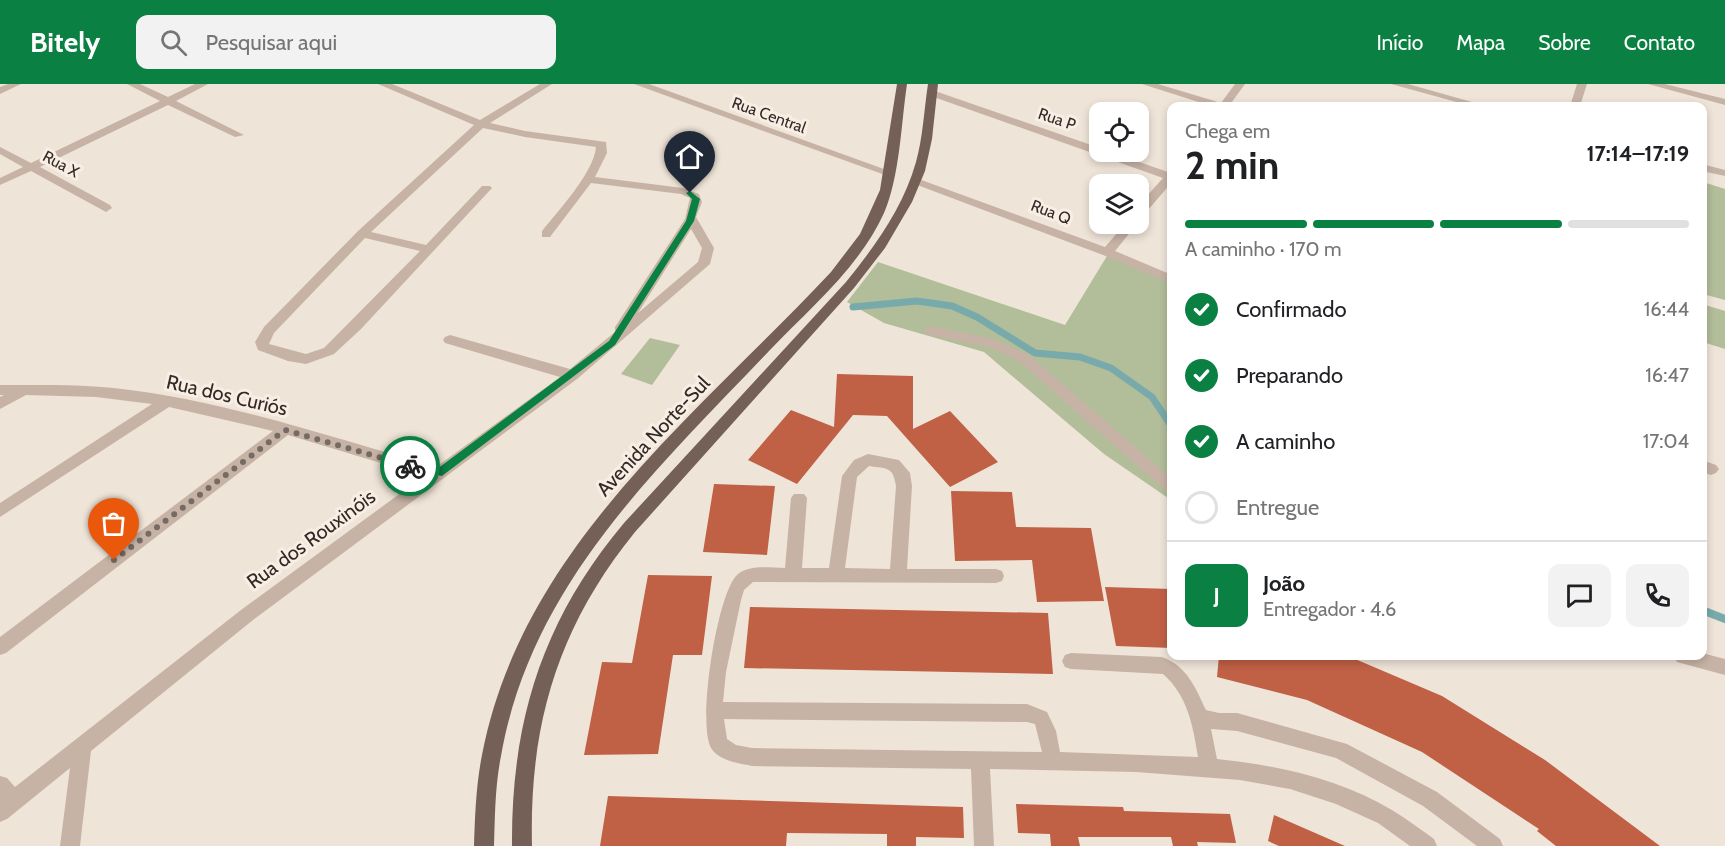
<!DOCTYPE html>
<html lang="pt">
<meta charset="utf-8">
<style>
body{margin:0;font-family:Cabin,sans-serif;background:#f2f2f2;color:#202124;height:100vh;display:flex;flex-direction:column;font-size:22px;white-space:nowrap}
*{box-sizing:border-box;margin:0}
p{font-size:20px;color:#757577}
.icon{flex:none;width:33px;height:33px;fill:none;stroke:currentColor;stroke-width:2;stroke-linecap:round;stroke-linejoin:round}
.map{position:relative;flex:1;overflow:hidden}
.drawer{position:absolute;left:1167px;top:18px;width:540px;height:558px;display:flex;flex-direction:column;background:#fff;border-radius:12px;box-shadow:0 3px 9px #0003}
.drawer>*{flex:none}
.fabs{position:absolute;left:1089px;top:18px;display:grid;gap:12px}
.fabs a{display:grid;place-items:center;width:60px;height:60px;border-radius:12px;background:#fff;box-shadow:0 3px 9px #0003;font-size:30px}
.pin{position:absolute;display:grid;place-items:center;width:51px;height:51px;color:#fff;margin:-62px -26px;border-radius:50% 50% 50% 0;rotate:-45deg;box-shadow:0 0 6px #0007}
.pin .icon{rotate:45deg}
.courier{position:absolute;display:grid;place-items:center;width:60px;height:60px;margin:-30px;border:4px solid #0b8043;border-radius:50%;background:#fff;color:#222;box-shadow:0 2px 8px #0007}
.headline em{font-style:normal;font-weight:800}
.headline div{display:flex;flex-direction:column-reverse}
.headline{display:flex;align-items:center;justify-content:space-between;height:102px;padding:0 18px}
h1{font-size:39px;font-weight:800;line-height:45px}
.bar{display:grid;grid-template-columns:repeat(4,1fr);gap:9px 6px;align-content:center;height:72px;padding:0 18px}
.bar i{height:8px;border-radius:4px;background:#e0e0e0}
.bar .active{background:#0b8043}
.bar p{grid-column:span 4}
.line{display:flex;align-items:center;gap:15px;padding:0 18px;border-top:2px solid #e0e0e0}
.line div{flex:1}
.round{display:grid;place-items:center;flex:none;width:63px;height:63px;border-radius:12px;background:#f2f2f2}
ol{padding:0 18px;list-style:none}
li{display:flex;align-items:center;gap:18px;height:66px}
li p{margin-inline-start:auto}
li .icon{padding:6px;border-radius:50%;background:#0b8043;color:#fff;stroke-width:4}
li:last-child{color:#757577}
li i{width:33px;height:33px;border:3px solid #e0e0e0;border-radius:50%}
header{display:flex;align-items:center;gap:36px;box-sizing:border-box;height:84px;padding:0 30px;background:#0b8043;color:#fff}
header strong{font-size:28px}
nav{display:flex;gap:33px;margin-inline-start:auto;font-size:21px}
.search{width:420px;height:54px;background:#f2f2f2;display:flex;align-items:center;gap:15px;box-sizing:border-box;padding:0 21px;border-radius:12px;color:#757577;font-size:22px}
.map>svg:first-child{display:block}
.green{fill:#b2bd99}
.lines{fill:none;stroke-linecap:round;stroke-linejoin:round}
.stream-far1{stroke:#78aaab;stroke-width:7}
.stream{stroke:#78aaab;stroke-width:8}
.building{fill:#c06045}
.minor{fill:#c7b3a5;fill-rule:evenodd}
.major{fill:#746057;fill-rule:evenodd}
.route{fill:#0b8043}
.done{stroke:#756a64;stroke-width:6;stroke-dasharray:0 10.8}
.labels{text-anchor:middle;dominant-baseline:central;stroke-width:6;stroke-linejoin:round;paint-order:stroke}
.far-street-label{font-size:16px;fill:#332926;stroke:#f8eee4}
.street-label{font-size:20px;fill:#332926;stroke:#f8eee4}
</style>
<header>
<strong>Bitely</strong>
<div class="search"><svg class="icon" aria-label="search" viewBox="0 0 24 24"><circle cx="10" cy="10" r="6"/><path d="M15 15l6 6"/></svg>Pesquisar aqui</div>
<nav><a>Início</a><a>Mapa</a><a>Sobre</a><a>Contato</a></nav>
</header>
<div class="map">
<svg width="1725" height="762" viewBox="0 0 1725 762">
<rect width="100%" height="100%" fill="#efe4d8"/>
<!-- green -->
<path class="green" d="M1703 98 1725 105V216L1703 210Z
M1107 172 1171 196V416L1104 370 984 268 884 239 847 218 878 178 1065 241Z
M1702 220 1725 227V265L1703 258Z
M650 254 680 261 652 301 621 290Z"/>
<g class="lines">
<!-- stream-far1 -->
<path class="stream-far1" d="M853 223 917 217 952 222 977 233 1035 269 1080 273 1111 284 1152 313 1172 343"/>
<!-- stream -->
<path class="stream" d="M1702 526 1725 535"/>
</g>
<!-- building -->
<path class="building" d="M837 290 913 292V345L950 327 998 378 950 403 887 332 853 331 797 400 748 376 791 326 834 343Z
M714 400 775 402 767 471 703 468Z
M951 407 1012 408 1016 443 1091 444 1104 517 1037 518 1032 476 955 477Z
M648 491 712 492 702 571H673L658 670 584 671 602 578 632 579Z
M1105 503 1172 505V564L1116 562Z
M750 523 1048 529 1053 590 744 584Z
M1219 572H1348L1442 612 1545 676 1660 762H1556L1537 747 1539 745 1422 668 1307 616 1217 593Z
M608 712 963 723 964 754 916 753V762H887V750L787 749 786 762H600Z
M1016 720 1123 723 1124 727 1230 730 1236 759 1197 758 1198 762H1173L1171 753H1078L1080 762H1051L1050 750 1018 749Z
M1274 731 1345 762H1279L1268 757Z"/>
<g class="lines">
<!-- minor -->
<path class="minor" d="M8 0H21L0 10V3Z
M127 0H140L168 13 195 0H208L176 17 244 51 235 53 168 21 40 83 110 121 112 124 106 128 31 87 0 101V94L23 83 0 70V63L31 79 160 17Z
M378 0H392L480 36 540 0H552L490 39 525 47 606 58 607 69 595 93 683 104 699 110 702 118 696 133 714 164 710 180 577 295 253 536 91 667 80 762H60L70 684 7 735 0 738V692L7 694 15 703 241 526 424 392 288 351 6 569 0 571V553L273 347 169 323 0 433V419L152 320 96 313 26 311 0 325V313L4 311H0V301C38 301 76 300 114 304 224 316 330 353 436 383L560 293 445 259 443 256 445 253 450 251 570 285 615 248V243L685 135 690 114 681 110 591 99 550 153H542V147C559 126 594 88 596 63L525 53 483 44 371 148 426 161 482 102H490L492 104 361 245 334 270 306 280 288 277 258 266 255 258 264 243 358 147 474 41ZM691 145 702 164 698 178 638 229ZM365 154 420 167 324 264 306 270 269 260 274 249Z
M634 0H649L895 89 893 91H885Z
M1142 0H1158L1221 19 1235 0H1245L1229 22H1211Z
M1391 0H1408L1486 22H1471Z
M1577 0H1587L1580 22H1570Z
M1648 0H1665L1725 15V21Z
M932 6 1100 64V68H1110L1168 88 1172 87V98L1142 133H1138V122L1163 94 928 11 927 9Z
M1702 80 1725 86V92L1702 87Z
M916 94 1105 163 1125 140H1137L1115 167 1172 191V200L1103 171 912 99V95Z
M931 242 994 255 1029 271 1172 395V410L1167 408 1019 277 991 264 926 250 924 247 926 244Z
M868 370 899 376 910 389 912 402 907 485H996L1002 487 1004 492 1002 497 996 499 753 498 744 506 741 516 726 588 723 618 1027 620 1047 628 1056 647 1060 668 1198 673C1193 642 1188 612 1163 590L1071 585 1065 583 1062 577 1065 571 1071 569 1162 573C1187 582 1195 603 1206 626L1219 629H1237L1347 660 1437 708 1500 755 1503 762H1477L1423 722 1336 674 1237 647 1211 645 1217 675C1277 681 1340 695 1392 726 1407 735 1420 745 1434 755L1437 762H1410L1378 739 1336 720 1290 705 1240 696 1136 688 990 685 994 762H974L971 685 752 682C738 679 719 677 711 664 697 639 717 510 737 491 749 480 770 484 785 484L791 414 794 410H804L807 414 802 484H829L842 392 854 376ZM869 382C887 385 893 382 896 402L890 485 845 484 857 393ZM724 635 1027 638 1035 640 1042 668 752 664 736 661 727 655Z
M1702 376 1716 381 1719 385 1716 389 1711 391 1702 388Z
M1702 569 1725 575V591L1677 578 1674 572H1702Z"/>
<!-- major -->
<path class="major" d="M897 0H907C901 40 900 92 884 129 859 184 809 225 769 267 655 387 531 501 501 672 495 702 495 732 494 762H474C475 732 476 701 482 671 522 464 694 334 831 188L860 150 880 106Z
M928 0H938L932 55 925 87 912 118 885 164 854 204 635 448C558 543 529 640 532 762H512C511 637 543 535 624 439L846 198C875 162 903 124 916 78 923 53 924 26 928 0Z"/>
</g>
<!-- route -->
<path class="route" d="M690 107 700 115 694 137 615 261 442 392 407 384 405 382 410 378 437 385 609 257 686 137 692 115 686 109Z"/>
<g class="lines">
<!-- done -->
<path class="done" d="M114 476 285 346 410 382"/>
</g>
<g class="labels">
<!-- far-street labels -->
<g class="far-street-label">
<text transform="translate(769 31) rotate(20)">Rua Central</text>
<text transform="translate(1057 35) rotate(19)">Rua P</text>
<text transform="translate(61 80) rotate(28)">Rua X</text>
<text transform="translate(1051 128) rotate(21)">Rua Q</text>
</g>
<!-- street labels -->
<g class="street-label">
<text transform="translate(227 311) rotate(13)">Rua dos Curiós</text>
<text transform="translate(653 352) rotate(-47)">Avenida Norte-Sul</text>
<text transform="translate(311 455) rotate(-36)">Rua dos Rouxinóis</text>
</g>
</g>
</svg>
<div class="fabs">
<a><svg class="icon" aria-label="locate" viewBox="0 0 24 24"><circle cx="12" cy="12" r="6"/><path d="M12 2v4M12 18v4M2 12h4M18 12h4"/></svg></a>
<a><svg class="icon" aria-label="layers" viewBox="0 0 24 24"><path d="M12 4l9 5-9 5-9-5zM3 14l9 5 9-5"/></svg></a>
</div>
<div class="pin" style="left:114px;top:476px;background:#ea580c"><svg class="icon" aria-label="bag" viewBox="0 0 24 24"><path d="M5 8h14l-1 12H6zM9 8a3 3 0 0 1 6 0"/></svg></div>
<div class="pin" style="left:690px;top:109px;background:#1f2937"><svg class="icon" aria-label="home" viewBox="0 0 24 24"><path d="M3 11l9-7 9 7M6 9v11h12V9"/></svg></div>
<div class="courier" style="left:410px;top:382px"><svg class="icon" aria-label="bike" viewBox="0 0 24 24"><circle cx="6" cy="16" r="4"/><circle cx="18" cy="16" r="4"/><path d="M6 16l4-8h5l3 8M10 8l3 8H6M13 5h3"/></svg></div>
<section class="drawer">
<div class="headline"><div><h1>2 min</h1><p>Chega em</p></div><em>17:14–17:19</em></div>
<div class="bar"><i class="active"></i><i class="active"></i><i class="active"></i><i></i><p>A caminho · 170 m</p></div>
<ol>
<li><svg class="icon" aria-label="check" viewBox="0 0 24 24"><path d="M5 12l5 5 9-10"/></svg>Confirmado<p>16:44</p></li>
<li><svg class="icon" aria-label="check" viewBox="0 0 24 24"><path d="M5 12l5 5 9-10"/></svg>Preparando<p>16:47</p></li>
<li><svg class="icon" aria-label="check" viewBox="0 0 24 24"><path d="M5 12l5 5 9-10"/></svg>A caminho<p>17:04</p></li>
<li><i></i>Entregue</li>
</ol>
<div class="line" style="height:108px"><b class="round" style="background:#0b8043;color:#fff">J</b><div><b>João</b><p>Entregador · 4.6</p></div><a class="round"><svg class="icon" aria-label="chat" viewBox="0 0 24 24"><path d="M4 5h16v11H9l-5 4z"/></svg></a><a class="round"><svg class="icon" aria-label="phone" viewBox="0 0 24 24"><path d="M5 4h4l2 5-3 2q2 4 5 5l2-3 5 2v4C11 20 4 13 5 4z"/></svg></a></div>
</section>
</div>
